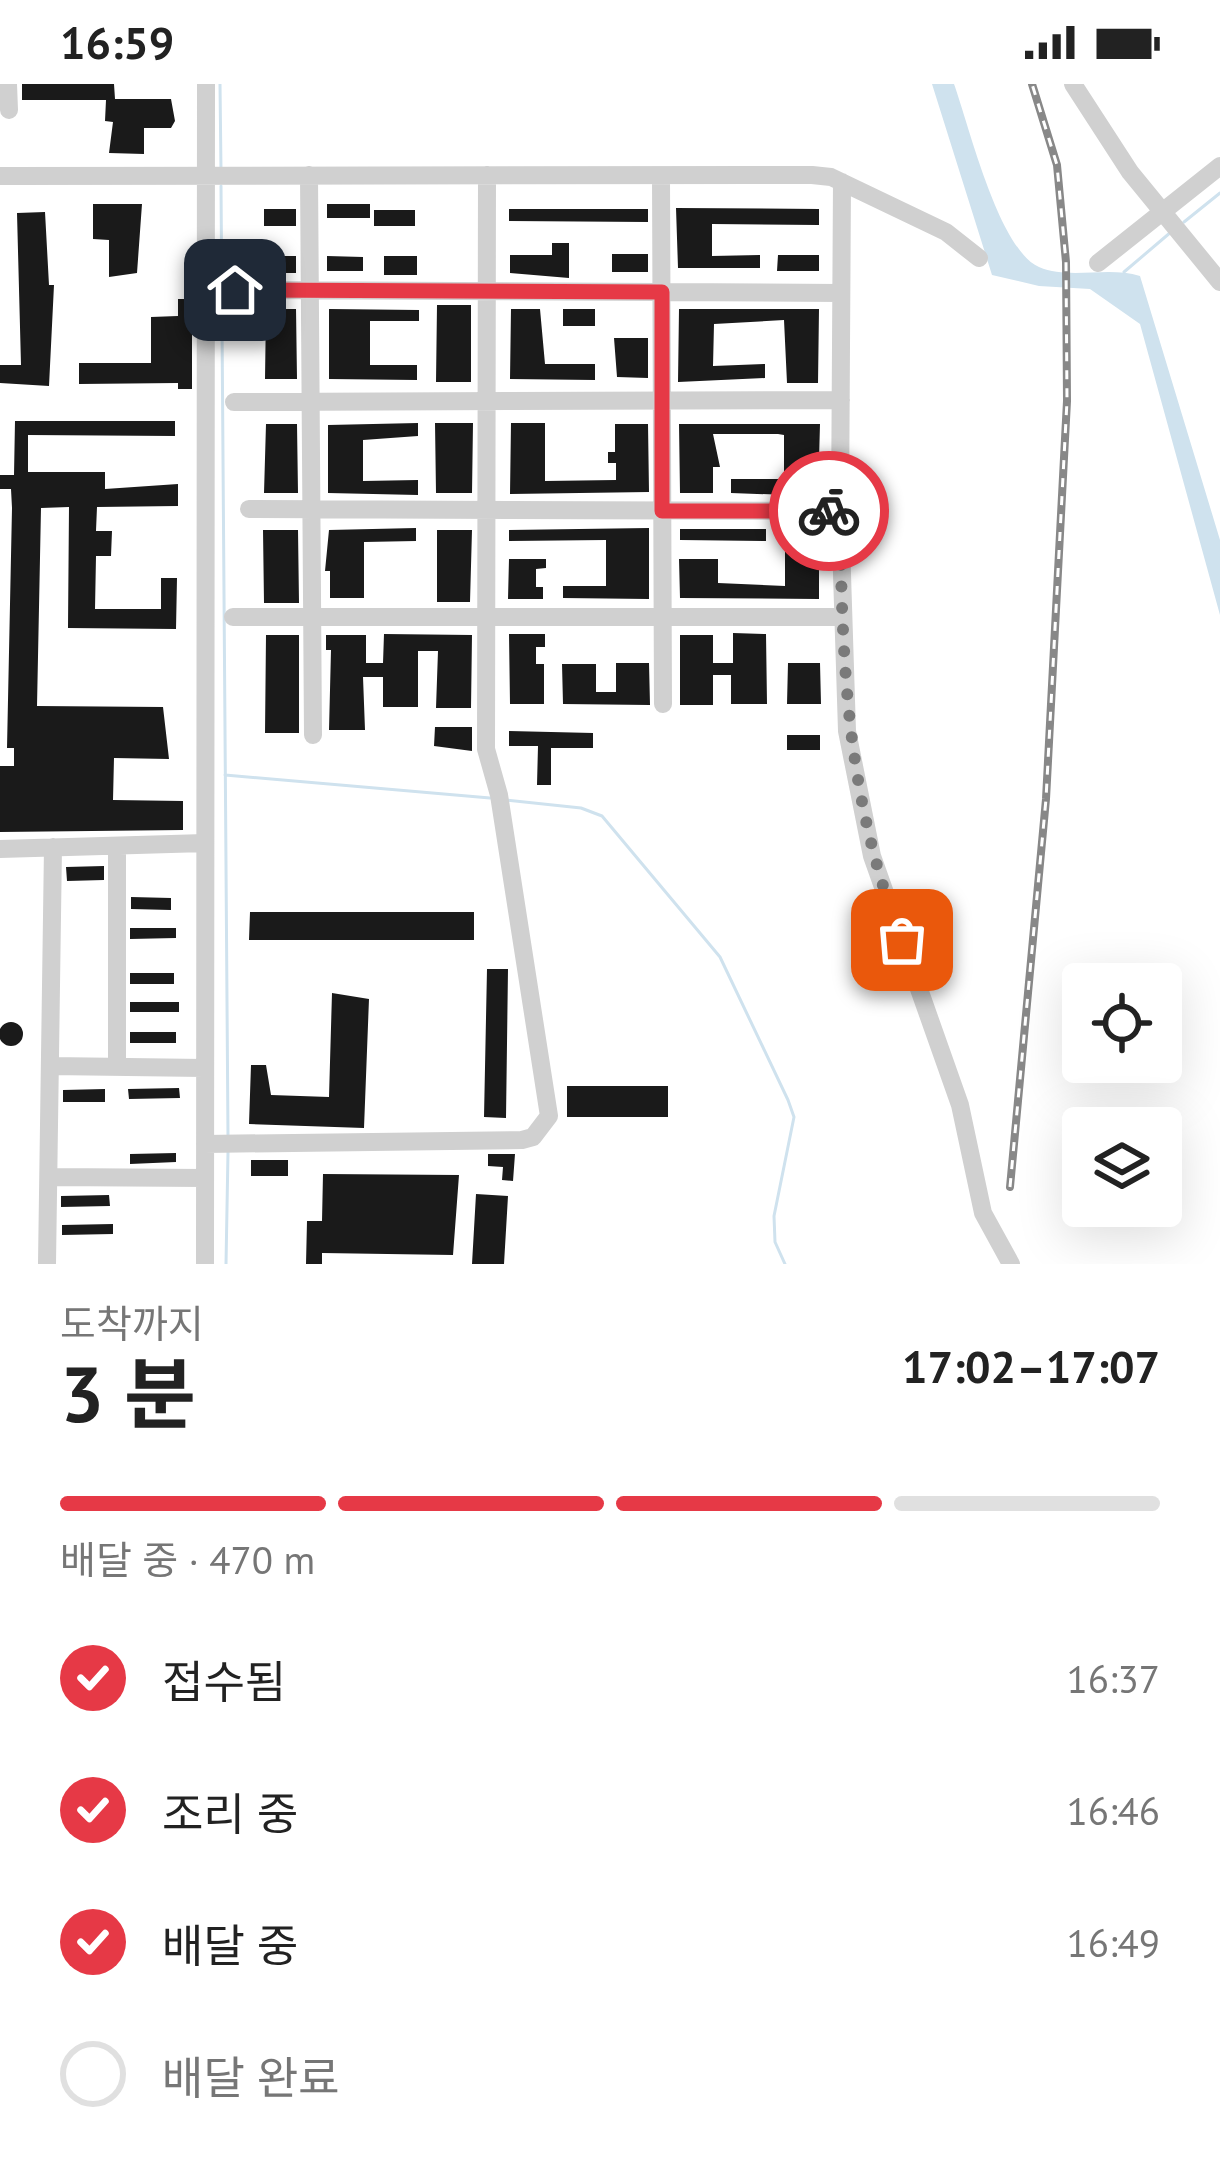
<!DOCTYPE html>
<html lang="ko">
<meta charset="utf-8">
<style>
body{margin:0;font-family:"PT Sans","Noto Sans KR",sans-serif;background:#f2f2f2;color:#222;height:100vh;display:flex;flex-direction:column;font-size:45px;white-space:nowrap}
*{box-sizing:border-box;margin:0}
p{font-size:39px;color:#767676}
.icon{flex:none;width:66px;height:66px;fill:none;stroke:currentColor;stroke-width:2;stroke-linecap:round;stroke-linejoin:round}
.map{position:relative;height:1180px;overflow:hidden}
.drawer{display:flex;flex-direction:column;background:#fff;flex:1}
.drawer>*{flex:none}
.fabs{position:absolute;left:1062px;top:879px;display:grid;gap:24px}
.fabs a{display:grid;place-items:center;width:120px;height:120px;border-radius:12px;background:#fff;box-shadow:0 12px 48px #0002;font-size:60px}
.pin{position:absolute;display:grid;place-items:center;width:102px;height:102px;color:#fff;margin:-51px;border-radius:24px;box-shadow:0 6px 18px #0006}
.courier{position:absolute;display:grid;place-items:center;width:120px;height:120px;margin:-60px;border:9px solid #e63946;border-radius:50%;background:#fff;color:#222;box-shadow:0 3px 15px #0007}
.headline em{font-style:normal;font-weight:700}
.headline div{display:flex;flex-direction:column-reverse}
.headline{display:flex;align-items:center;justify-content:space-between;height:204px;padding:0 60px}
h1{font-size:78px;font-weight:700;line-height:90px}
.bar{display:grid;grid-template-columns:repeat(4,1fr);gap:18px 12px;align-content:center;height:144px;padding:0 60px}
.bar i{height:15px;border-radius:9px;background:#e0e0e0}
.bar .current{background:#e63946}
.bar p{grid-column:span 4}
ol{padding:0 60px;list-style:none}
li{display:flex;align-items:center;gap:36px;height:132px}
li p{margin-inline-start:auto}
li .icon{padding:12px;border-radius:50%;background:#e63946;color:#fff;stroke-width:4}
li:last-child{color:#767676}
li i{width:66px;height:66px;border:6px solid #e0e0e0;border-radius:50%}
.status{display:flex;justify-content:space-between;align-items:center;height:84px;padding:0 60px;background:#fff;direction:ltr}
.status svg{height:33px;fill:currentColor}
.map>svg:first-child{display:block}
.water{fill:#cfe2ee}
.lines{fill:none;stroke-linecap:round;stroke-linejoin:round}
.stream{stroke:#cfe2ee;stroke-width:3}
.building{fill:#1a1a1a}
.minor{stroke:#d0d0d0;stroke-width:18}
.rail-casing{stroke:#888;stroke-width:8}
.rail{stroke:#fff;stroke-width:3;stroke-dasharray:9;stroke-linecap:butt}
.done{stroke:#7a7a7a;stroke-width:12;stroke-dasharray:0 21.6}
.route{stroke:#e63946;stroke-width:15}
</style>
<div class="status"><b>16:59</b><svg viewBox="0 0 49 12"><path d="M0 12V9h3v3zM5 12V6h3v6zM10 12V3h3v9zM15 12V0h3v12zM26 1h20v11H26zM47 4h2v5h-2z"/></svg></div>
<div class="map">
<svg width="1220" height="1180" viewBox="0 0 1220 1180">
<rect width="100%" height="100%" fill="#fff"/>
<!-- water -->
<path class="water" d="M932 0H954C969 42 999 166 1039 183 1069 196 1108 182 1140 192L1220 456V531L1140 240 1090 205 1039 202 992 191Z"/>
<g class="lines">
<!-- stream -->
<path class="stream" d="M220 0 221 86
M221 102 228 1052
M1184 138 1220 109
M1124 188 1171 148
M225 691 490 714
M506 716 581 724 602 732 720 873 788 1016 794 1033 774 1132 775 1158 785 1180
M226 1180 228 1068"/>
</g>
<!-- building -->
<path class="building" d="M22 0H114L115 15H171L175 37 171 44H144V70L109 69 113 38 105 37 106 16H22Z
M93 120H142L137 189 109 193V156L93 155Z
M327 120H370V134H327Z
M676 124 819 125V141L712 140V172L760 171V184H678Z
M264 125H296V142H264Z
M509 125H648V138L509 137Z
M374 126H415V142H374Z
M45 128 49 201H54L49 302 0 299V281H21L17 129Z
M552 159H569V194L510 189V171H552Z
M612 170H648V188H612Z
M778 171H819V187H777Z
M264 172H296V189H264Z
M327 172 363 173V187H327Z
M384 172H417V191H384Z
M178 215H192V305H178V299L79 300V279H151V233L178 232Z
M437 221H471V298H436Z
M266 225H296L297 295H265Z
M329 225 419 226V237H370V281H417V296L329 295Z
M511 225H540L545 280H595V296L510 295Z
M563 225H595V242H563Z
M679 225H819L818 299H787L784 236 714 240 713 282 765 280V294L678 298Z
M614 254H648V294L617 293Z
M15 337H175V352L28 351V388H105V405L178 400V422L97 423 96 447H112L111 472H96L95 525H161V494H177L176 545 68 544 69 423 41 424 37 622 163 623 169 675 114 674 113 716 183 717V746L0 748V682H14V664H7L12 424 11 405H0V391H14Z
M418 339V352L363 356V397L418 396V411L328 409V341Z
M435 339H473L472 409H436Z
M511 339H545V397L616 396V379H608V368H615V340H648L649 408 510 410Z
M266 340H297L298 409H264Z
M679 340H820L818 412 731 409V395H784V351L778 350H713L720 383H713V409H680Z
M416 444V457L364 458V514H330V487H325L329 446Z
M649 444V515L563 514V502H606V456L509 457V446Z
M785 444H819V515L680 514 679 475H718V499L785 502Z
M680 445H766V457L680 456Z
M263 446H298L299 519H264Z
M437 446H472L470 518H437Z
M509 475H546V484L536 485V503H543V515H508Z
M733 549 766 550 767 620H731V591H713V621H680V551H713V579H733Z
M384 550 472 551 471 624H436L438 567H418V623H383V593H363L365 646H329L331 566H326V551H366V579H383Z
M509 550H545V563H536V580H544V620H510Z
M266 551H299V649H265Z
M616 579H649L650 621 563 620 562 580H596V608H616Z
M788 579H820L821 620H787Z
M435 643H472V667L434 662Z
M509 647 593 649V664H551V701H537L538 662H509Z
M787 651H820V666H787Z
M104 782V796L67 797 66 783Z
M131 813 171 814V826L131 825Z
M250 828H474V856H249Z
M130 844H176V854L130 855Z
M487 885H508L506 1034 484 1033Z
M130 889H174V900H130Z
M332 909 369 915 364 1044 249 1040 251 981H266L271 1011 329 1013Z
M130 918H179V928H130Z
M-1 950a12 12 0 1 1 24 0a12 12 0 1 1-24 0Z
M130 948H176V959H130Z
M567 1002H668V1033H567Z
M179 1004 180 1014 129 1015 128 1005Z
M105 1005V1018H63V1006Z
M176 1069V1078L130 1080V1070Z
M488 1070H515L513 1097 502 1096 503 1083 488 1082Z
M251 1076H288V1092H251Z
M323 1090 459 1091 453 1171 322 1169V1180H306L307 1137H322Z
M476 1110 508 1112 504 1180H472Z
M109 1111 110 1122 61 1123V1112Z
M113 1140V1150L62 1151V1141Z"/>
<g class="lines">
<!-- minor -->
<path class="minor" d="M8 0 9 26
M1073 0 1130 88 1220 198
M309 91 313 651
M0 92 812 91 831 93 946 148 979 174
M661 93 663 620
M842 98 840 427 847 647 872 772 960 1021 983 1129 1011 1180
M1098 179 1220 82
M235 206 841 209
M234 318 841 316
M249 425 840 427
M233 533H841
M117 763V982
M0 765 205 759
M51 982 204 984
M205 1060 522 1056 533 1053 549 1032 499 711 486 665 487 91
M50 1093 205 1094
M47 1180 53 763
M205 1180 206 0"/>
<defs>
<path id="rail" d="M1010 1103 1046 715 1067 317 1066 178 1057 81 1032 0"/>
</defs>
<!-- rail casing -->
<use href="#rail" class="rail-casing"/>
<!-- rail -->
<use href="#rail" class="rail"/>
</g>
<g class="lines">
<!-- done -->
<path class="done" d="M829 427H840C842 578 846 713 902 856"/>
<!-- route -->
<path class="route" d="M235 206 662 208V427H829"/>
</g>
</svg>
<div class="fabs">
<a><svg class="icon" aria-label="locate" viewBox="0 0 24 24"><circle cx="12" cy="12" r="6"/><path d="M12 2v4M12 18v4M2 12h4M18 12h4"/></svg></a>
<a><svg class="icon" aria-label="layers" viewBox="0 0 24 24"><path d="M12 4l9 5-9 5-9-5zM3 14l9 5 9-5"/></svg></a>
</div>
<div class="pin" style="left:902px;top:856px;background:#ea580c"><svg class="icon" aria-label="bag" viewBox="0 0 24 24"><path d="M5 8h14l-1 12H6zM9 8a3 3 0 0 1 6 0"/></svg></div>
<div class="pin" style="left:235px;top:206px;background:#1f2937"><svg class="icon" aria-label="home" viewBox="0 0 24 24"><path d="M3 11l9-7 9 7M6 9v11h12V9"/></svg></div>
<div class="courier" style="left:829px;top:427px"><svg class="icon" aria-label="bike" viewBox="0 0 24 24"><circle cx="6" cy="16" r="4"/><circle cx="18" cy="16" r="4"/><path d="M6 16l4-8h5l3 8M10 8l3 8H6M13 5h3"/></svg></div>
</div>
<section class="drawer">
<div class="headline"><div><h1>3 분</h1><p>도착까지</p></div><em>17:02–17:07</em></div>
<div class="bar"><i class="current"></i><i class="current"></i><i class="current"></i><i></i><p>배달 중 · 470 m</p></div>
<ol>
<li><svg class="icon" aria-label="check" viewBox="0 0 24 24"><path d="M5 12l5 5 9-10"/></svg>접수됨<p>16:37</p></li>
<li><svg class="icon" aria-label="check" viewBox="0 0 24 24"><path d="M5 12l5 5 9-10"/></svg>조리 중<p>16:46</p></li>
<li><svg class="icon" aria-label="check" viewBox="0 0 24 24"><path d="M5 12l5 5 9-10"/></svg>배달 중<p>16:49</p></li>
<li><i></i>배달 완료</li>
</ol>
</section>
